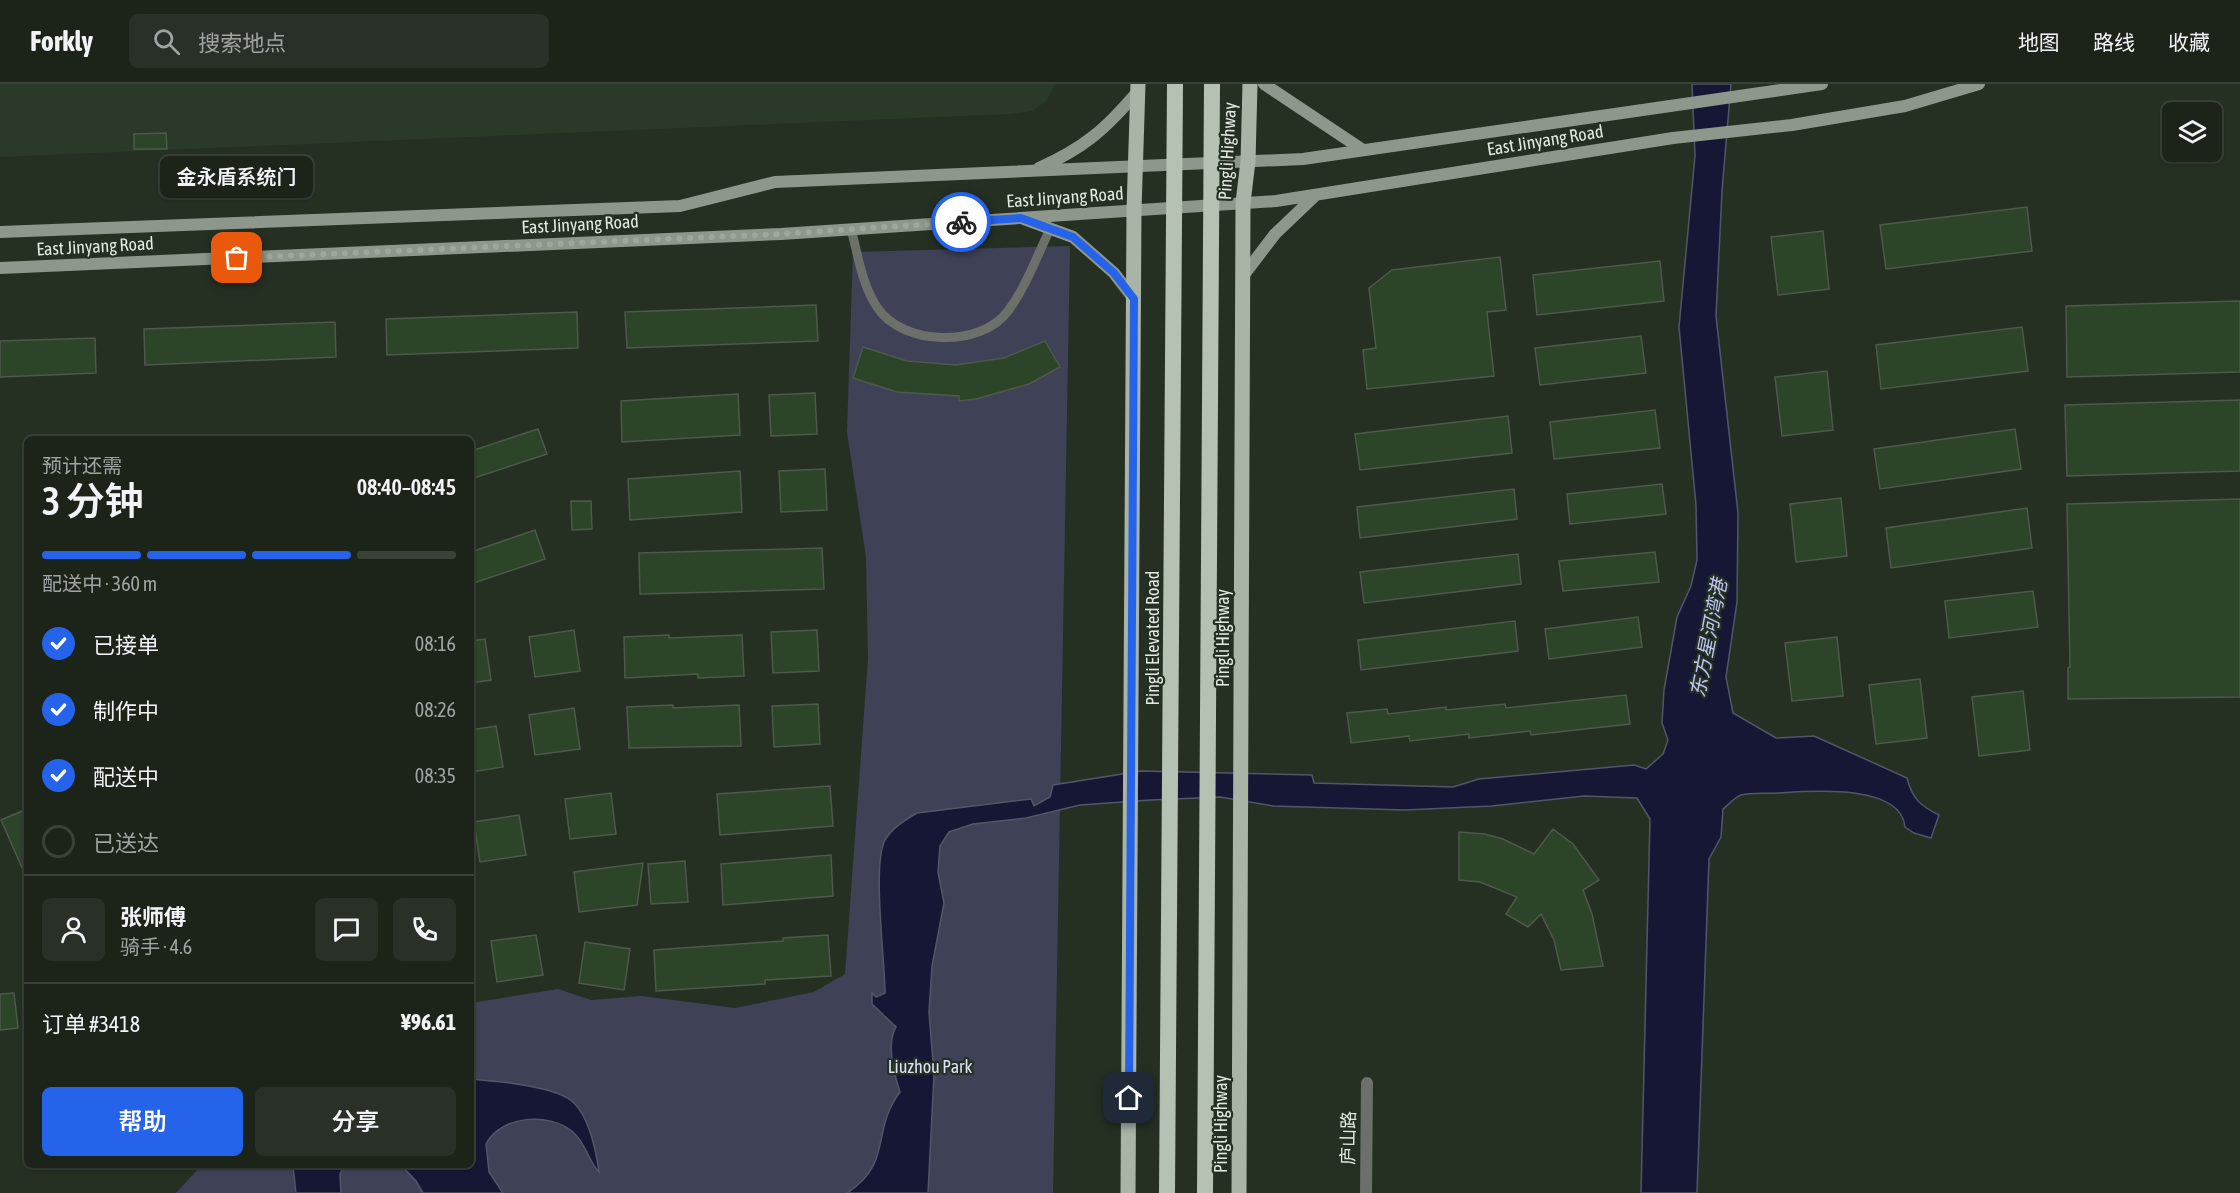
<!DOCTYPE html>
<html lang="zh">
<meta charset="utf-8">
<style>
body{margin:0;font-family:"Asap Condensed","Noto Sans SC",sans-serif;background:#293027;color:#f1f3f6;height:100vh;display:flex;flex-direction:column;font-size:22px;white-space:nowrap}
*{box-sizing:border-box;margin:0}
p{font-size:20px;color:#a0a4a2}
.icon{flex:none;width:33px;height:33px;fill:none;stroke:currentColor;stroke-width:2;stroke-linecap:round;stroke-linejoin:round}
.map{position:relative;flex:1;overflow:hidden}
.sheet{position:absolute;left:24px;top:352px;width:450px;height:732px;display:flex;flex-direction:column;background:#1c241a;border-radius:9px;box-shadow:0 2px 4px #0004,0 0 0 2px #3a4139}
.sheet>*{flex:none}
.buttons{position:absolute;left:2162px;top:18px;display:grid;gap:12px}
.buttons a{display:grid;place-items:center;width:60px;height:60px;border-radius:9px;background:#1c241a;box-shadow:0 2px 4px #0004,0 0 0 2px #3a4139;font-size:30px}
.pin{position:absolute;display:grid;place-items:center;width:51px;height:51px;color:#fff;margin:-26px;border-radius:12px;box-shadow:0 3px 9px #0006}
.courier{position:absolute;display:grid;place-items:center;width:60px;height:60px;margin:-30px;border:4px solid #2563eb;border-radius:50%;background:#fff;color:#222;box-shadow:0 2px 8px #0007}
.bubble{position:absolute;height:42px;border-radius:9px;background:#1c241a;box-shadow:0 2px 4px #0004,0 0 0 2px #3a4139;font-size:20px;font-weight:600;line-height:42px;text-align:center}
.overview em{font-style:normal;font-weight:600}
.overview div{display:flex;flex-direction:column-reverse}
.overview{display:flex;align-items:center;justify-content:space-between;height:102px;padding:0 18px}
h1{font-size:39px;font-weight:600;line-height:45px}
.bar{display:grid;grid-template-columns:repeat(4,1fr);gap:9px 6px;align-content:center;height:72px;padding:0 18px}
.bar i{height:8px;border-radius:4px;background:#3a4139}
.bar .current{background:#2563eb}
.bar p{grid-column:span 4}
.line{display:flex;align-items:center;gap:15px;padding:0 18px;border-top:2px solid #3a4139}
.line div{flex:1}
.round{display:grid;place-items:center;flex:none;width:63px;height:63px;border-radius:9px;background:#293027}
ol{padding:0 18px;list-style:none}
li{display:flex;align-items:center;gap:18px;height:66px}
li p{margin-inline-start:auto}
li .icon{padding:6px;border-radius:50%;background:#2563eb;color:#fff;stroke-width:4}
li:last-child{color:#a0a4a2}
li i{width:33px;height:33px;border:3px solid #3a4139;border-radius:50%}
.button{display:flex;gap:12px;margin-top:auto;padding:12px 18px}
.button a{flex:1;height:69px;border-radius:9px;background:#2563eb;color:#fff;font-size:24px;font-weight:600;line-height:69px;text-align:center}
.button a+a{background:#293027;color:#f1f3f6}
header{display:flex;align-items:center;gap:36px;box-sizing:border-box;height:84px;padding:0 30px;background:#1c241a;border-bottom:2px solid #3a4139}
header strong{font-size:28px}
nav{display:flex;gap:33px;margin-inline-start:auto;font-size:21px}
.search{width:420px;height:54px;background:#293027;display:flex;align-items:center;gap:15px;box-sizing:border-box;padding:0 21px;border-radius:9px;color:#a0a4a2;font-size:22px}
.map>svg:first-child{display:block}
.built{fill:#2b3a28}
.green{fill:#3f4257}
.water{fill:#161734;stroke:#535668;stroke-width:1.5}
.building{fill:#2c4428;stroke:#4d594b;stroke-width:1.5}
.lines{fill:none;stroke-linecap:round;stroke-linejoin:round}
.service{stroke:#6b716a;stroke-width:9}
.minor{stroke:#6b716a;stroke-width:12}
.secondary{stroke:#8e978c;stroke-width:12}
.primary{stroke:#a9b4a7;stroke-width:15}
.trunk-bridge{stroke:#b5c2b3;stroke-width:16}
.done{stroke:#a0a89e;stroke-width:6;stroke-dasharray:0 10.8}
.route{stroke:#2563eb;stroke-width:8}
.labels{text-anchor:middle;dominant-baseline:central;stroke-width:4.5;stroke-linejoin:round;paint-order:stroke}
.street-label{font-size:18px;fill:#e2e9e1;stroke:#253023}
.park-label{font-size:18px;fill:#dde1fa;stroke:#253023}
.water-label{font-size:20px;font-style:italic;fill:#bec5f5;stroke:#253023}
</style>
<header>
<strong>Forkly</strong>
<div class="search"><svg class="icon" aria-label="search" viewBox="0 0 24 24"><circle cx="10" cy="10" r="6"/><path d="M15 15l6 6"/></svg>搜索地点</div>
<nav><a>地图</a><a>路线</a><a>收藏</a></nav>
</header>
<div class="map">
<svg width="2240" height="1109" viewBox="0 0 2240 1109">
<rect width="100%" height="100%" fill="#253023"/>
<!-- built -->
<path class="built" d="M0 0H1055L1047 16 1033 27 1009 30 0 73Z"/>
<!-- green -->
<path class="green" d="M1070 162 1053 1109H176L201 1082H471V919L558 905 591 916 642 912 735 924 814 908 845 890 868 575 866 473 847 348 853 168Z"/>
<!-- water -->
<path class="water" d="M1692 0H1731L1722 107 1716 232 1738 429 1737 518 1726 593 1733 629 1776 654 1814 652 1907 694C1912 714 1920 722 1939 731L1931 754 1914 749 1905 743C1901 699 1810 707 1778 709 1767 710 1752 708 1741 711 1735 713 1728 721 1723 725L1721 753 1709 775 1697 1109H1641L1650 735 1637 714 1584 712 1492 722 1405 726 1273 722 1220 713 1151 716 1080 721 1026 734 973 740 949 748 940 762 938 788 944 819 932 882 929 928 934 991 928 1109H847C894 1078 870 1048 900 1008 894 990 886 960 896 943L872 920V909L876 913 885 909C885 876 872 781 885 756 892 744 905 736 917 729L1031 715 1034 722 1050 713 1053 701 1141 687 1312 691 1314 699 1453 703 1479 695 1634 681 1646 685 1663 670 1668 656 1662 639 1664 606 1677 533 1691 502 1697 476 1696 421 1679 243 1695 72Z
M471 995C494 997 558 1002 574 1019 589 1034 596 1067 599 1088 588 1077 586 1059 573 1048 550 1028 501 1031 486 1060L489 1088 503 1109H423L416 1097 402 1082H471Z
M293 1082H344L340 1090 341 1109H296Z"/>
<!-- building -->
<path class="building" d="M166 49 167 65H134V50Z
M2027 123 2032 167 1886 185 1880 141Z
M1823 147 1829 205 1778 211 1771 153Z
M1500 173 1506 226 1487 228 1494 292 1367 305 1363 266 1376 264 1369 204 1392 186Z
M1660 177 1664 217 1537 231 1533 191Z
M2240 217V288L2067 293 2066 222Z
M816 221 818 257 627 264 625 228Z
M577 228 578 264 387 271 386 235Z
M335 238 336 273 145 281 144 245Z
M2022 243 2028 287 1881 305 1876 261Z
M1641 252 1646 289 1540 301 1535 264Z
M95 254 96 289 0 293V257Z
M1045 257 1060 283 1029 300 976 315 959 317V312L897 308 853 294 863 263 907 277 956 281 1004 274Z
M1827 287 1833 346 1782 352 1775 293Z
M815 309 817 350 771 352 769 311Z
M738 310 740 351 622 358 621 317Z
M2240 316V387L2067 392 2065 321Z
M1655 326 1660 364 1554 375 1550 338Z
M1508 332 1512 369 1360 386 1355 350Z
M538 345 547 370 471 395V367Z
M2015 345 2021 385 1880 405 1874 365Z
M825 385 827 426 781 428 779 387Z
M740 387 742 428 630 436 628 395Z
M1662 400 1666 430 1570 440 1567 410Z
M1514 405 1517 435 1360 454 1357 423Z
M1841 414 1847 472 1796 478 1790 420Z
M2240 415V613L2068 615V584L2070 583 2067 420Z
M571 417H591L592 445 572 446Z
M2027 424 2032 464 1891 484 1886 444Z
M535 446 545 475 471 500V468Z
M822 464 824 505 640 510 639 469Z
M1655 468 1659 498 1563 507 1559 477Z
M1518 470 1521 500 1364 519 1360 488Z
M2033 507 2038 543 1949 554 1945 517Z
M1638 533 1642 563 1549 575 1545 545Z
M1515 537 1518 567 1361 586 1358 556Z
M574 546 580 587 535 593 529 553Z
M817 546 819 587 773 589 771 548Z
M669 551V554L742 551 744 592 698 594V590L625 594 624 553Z
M1837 553 1843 612 1792 617 1785 559Z
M485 555 491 596 471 599V557Z
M1920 595 1927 654 1876 660 1869 601Z
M2023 607 2030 666 1979 672 1972 613Z
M1626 611 1630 640 1531 651 1530 647 1469 654V650L1410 657 1409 652 1351 659 1347 629 1387 625 1388 630 1446 623V626L1505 620 1506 624Z
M818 620 820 660 774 663 772 622Z
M673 621V624L739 621 741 662 629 664 627 623Z
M574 624 580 665 535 671 529 631Z
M496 642 503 683 471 688V646Z
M830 702 833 742 720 751 717 710Z
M611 709 616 750 570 755 565 715Z
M27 725V795L1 736Z
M519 731 526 771 480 778 474 738Z
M1553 745 1573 760 1599 796 1583 806 1592 830 1603 882 1561 886 1554 856 1541 830 1528 843 1506 830 1517 813 1480 798 1459 796V748L1485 750 1503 755 1534 770Z
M831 771 833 812 723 821 721 780Z
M685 777 688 818 651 820 648 780Z
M643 779 637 821 579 828 574 788Z
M536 851 543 891 497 898 491 857Z
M828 851 831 892 765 896V900L656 907 654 866 783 857V854Z
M585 858 630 865 624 906 579 899Z
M14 909 18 944 0 946V910Z"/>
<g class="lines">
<!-- service -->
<path class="service" d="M851 145C858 171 862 201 877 223 902 262 981 264 1008 227 1026 203 1037 172 1050 145"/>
<!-- minor -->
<path class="minor" d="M1366 1109 1367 999"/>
<!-- secondary -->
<path class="secondary" d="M1264 0 1363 66
M1039 84C1084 64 1106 45 1138 7
M1024 135 1073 153 1114 189 1134 215
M0 148 680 122 775 98 1303 75 1822 0
M0 184 781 150 1276 117 1673 54 1792 41 1905 22 1979 0
M1243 192 1275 150 1316 111"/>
<!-- primary -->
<path class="primary" d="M1128 1109 1134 126 1138 0
M1239 1109 1243 119 1248 77 1250 0"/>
<!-- trunk-bridge -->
<path class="trunk-bridge" d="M1167 1109 1175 0
M1205 1109 1212 0"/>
</g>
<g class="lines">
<!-- done -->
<path class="done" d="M237 174 781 150 961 138"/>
<!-- route -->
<path class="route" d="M961 138 1021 134 1073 153 1114 189 1134 215 1129 1014"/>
</g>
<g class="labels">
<!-- street labels -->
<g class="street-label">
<text transform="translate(1545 56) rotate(-9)">East Jinyang Road</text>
<text transform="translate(1227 67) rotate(-87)">Pingli Highway</text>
<text transform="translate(1065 113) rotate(-4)">East Jinyang Road</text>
<text transform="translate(580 140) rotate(-3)">East Jinyang Road</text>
<text transform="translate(95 162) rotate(-3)">East Jinyang Road</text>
<text transform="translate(1152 554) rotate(-90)">Pingli Elevated Road</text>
<text transform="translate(1222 554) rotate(-90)">Pingli Highway</text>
<text transform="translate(1220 1040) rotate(-90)">Pingli Highway</text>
<text transform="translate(1348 1054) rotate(-89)">庐山路</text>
</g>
<!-- park labels -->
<g class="park-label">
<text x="930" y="982">Liuzhou Park</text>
</g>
<!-- water labels -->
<g class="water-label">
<text transform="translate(1708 554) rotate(-79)">东方星河湾港</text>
</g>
</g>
</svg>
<div class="buttons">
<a><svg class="icon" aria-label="layers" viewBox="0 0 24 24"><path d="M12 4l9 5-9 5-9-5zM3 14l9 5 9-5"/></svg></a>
</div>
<div class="pin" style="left:237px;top:174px;background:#ea580c"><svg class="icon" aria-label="bag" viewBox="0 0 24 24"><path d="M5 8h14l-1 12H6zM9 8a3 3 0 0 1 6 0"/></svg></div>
<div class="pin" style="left:1129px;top:1014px;background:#1f2937"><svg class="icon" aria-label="home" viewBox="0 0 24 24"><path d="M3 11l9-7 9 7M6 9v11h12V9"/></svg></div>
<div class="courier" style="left:961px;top:138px"><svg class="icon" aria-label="bike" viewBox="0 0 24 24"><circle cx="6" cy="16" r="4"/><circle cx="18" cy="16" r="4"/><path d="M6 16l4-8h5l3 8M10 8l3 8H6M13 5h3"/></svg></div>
<div class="bubble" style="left:160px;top:72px;width:153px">金永盾系统门</div>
<section class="sheet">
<div class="overview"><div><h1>3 分钟</h1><p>预计还需</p></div><em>08:40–08:45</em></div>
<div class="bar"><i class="current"></i><i class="current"></i><i class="current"></i><i></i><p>配送中 · 360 m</p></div>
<ol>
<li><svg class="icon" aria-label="check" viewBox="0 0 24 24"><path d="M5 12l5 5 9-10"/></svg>已接单<p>08:16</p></li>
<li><svg class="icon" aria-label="check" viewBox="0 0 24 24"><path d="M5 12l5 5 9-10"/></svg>制作中<p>08:26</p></li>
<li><svg class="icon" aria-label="check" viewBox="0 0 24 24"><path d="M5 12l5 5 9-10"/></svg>配送中<p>08:35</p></li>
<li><i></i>已送达</li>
</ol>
<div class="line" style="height:108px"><a class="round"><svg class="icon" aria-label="person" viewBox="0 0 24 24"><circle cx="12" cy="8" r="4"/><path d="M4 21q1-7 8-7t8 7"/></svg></a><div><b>张师傅</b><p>骑手 · 4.6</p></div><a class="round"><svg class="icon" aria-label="chat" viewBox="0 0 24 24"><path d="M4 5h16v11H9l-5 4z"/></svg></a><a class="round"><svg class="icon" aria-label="phone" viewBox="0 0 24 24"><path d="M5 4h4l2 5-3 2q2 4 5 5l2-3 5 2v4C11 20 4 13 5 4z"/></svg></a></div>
<div class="line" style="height:78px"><div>订单 #3418</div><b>¥96.61</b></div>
<div class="button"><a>帮助</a><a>分享</a></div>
</section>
</div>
